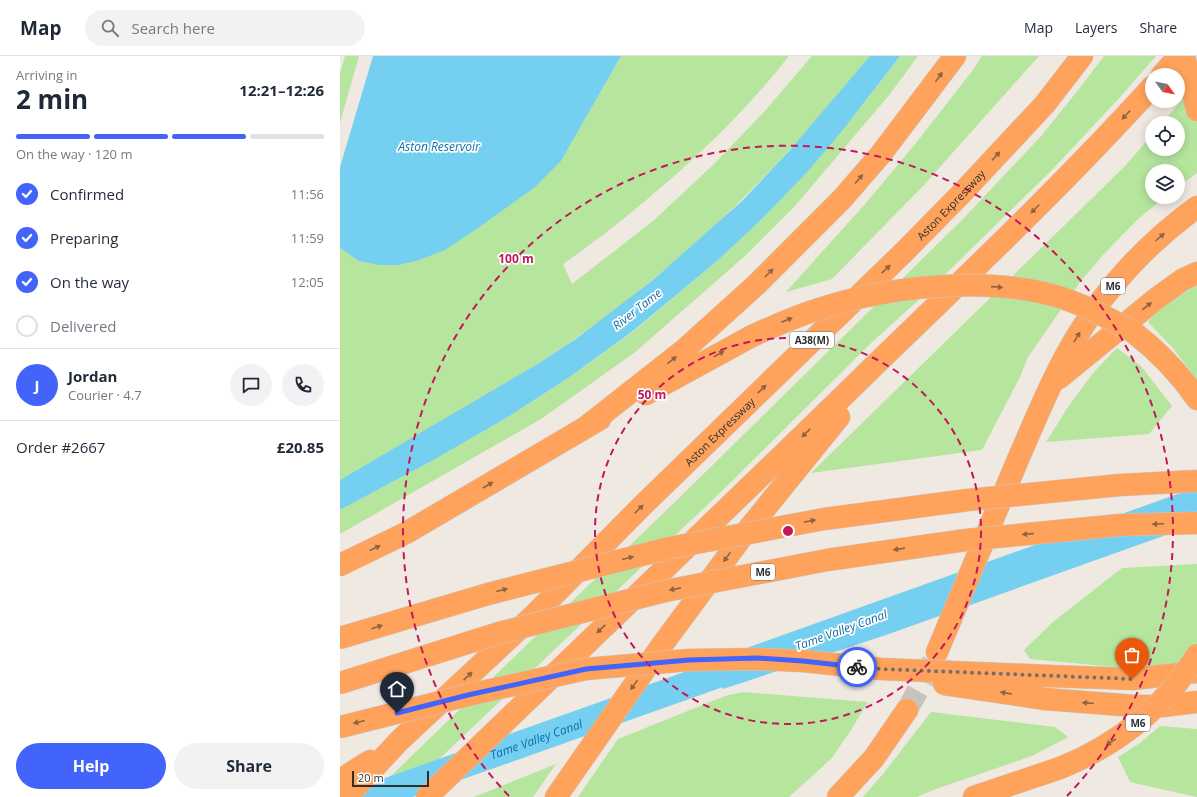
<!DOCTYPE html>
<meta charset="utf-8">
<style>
body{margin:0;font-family:"Open Sans",sans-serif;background:#f2f2f3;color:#1f2937;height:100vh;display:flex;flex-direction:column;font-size:15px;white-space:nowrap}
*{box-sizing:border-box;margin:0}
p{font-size:13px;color:#747a83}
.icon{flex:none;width:22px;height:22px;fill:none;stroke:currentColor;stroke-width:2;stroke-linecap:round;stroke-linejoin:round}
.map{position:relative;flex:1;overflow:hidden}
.drawer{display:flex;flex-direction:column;background:#fff;width:340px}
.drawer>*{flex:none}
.needle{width:26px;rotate:123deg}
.tools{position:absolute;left:805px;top:12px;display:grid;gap:8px}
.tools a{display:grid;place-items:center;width:40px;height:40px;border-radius:50%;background:#fff;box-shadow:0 2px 10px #0003;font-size:20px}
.scale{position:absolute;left:12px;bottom:10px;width:77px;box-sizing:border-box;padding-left:4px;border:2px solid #2e2e2e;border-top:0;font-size:11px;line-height:14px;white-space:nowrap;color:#2e2e2e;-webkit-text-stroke:3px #fff;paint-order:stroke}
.pin{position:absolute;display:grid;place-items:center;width:34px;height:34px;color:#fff;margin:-41px -17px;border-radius:50% 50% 50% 0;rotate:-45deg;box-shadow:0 0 4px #0007}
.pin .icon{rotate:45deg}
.courier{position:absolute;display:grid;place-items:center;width:40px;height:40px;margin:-20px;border:3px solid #4264fb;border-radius:50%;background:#fff;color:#222;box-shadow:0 1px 5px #0007}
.summary em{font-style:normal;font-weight:700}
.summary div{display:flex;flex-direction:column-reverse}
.summary{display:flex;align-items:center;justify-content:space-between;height:68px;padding:0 16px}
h1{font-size:26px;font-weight:700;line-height:30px}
.bar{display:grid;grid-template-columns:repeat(4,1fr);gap:6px 4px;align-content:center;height:48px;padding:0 16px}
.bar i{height:5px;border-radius:3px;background:#e0e1e3}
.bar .current{background:#4264fb}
.bar p{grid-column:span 4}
.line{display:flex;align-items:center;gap:10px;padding:0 16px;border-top:1px solid #e0e1e3}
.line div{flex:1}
.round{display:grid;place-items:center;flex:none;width:42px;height:42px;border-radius:21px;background:#f2f2f3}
ol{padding:0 16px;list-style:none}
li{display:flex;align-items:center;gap:12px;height:44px}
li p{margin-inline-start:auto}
li .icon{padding:4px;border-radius:50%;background:#4264fb;color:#fff;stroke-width:4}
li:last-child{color:#747a83}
li i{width:22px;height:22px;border:2px solid #e0e1e3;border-radius:50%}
.cta{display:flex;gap:8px;margin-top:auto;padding:8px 16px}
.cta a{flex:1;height:46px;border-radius:24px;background:#4264fb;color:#fff;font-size:16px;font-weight:700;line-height:46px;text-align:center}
.cta a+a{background:#f2f2f3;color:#1f2937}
header{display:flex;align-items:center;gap:24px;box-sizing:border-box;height:56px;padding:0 20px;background:#fff;border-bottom:1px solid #e0e1e3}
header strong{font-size:19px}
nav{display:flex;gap:22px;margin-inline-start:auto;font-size:14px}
.search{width:280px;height:36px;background:#f2f2f3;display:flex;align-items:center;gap:10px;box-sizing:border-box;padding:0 14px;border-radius:22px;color:#747a83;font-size:15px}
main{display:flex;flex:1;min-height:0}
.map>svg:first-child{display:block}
.green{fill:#b6e59e}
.water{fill:#75cff0}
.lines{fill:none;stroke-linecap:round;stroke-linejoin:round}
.canal{stroke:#75cff0;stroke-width:27}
.highway-tunnel{stroke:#c8c4bd;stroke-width:22;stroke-dasharray:22 11;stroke-linecap:butt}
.highway-casing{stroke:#c9c9c9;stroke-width:23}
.highway{stroke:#ffa35c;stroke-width:22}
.highway-bridge-casing{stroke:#c9c9c9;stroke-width:23;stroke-linecap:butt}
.highway-bridge{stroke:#ffa35c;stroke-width:22}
.oneway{fill:#8c6343}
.done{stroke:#726f6d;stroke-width:4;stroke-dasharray:0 7.2}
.route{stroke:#4264fb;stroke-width:5}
.ring{fill:none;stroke:#c2185b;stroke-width:2;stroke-dasharray:7 5}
.labels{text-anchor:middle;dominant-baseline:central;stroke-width:3.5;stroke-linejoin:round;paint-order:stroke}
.shield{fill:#fff;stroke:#6d6d6d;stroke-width:1}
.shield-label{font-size:10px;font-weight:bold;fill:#2e2e2e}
.street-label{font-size:11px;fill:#2e2e2e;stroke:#fff}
.water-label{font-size:12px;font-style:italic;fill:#0d6fa3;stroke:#fff}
.centre{fill:#c2185b;stroke:#fff;stroke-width:2}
.ring-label{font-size:12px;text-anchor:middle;font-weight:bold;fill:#c2185b;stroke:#fff;stroke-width:3.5;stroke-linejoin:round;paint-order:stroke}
</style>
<header>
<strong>Map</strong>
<div class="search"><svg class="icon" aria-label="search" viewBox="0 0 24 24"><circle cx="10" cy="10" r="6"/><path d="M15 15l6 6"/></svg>Search here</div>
<nav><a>Map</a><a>Layers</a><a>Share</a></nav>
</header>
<main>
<section class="drawer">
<div class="summary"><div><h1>2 min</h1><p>Arriving in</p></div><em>12:21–12:26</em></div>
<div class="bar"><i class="current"></i><i class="current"></i><i class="current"></i><i></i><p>On the way · 120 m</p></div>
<ol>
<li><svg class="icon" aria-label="check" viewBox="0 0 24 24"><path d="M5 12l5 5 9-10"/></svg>Confirmed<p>11:56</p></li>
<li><svg class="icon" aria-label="check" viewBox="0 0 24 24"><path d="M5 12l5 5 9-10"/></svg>Preparing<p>11:59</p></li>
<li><svg class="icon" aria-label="check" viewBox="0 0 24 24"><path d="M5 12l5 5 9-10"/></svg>On the way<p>12:05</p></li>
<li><i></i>Delivered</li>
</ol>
<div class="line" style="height:72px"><b class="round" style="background:#4264fb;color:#fff">J</b><div><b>Jordan</b><p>Courier · 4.7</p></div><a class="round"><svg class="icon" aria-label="chat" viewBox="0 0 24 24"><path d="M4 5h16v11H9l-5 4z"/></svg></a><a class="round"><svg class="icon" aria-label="phone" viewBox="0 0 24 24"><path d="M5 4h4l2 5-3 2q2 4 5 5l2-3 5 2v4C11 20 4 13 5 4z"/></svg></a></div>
<div class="line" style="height:52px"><div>Order #2667</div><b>£20.85</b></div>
<div class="cta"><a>Help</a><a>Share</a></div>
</section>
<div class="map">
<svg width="857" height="741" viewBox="0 0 857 741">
<rect width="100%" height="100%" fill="#efe9e1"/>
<!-- green -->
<path class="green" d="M5 0H19L0 67V17Z
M281 0H449C417 41 381 78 342 113 304 147 265 179 223 208L232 228 313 165 372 110 423 57 472 0H530C513 23 494 44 475 66 403 147 325 220 236 282 161 335 79 378 0 424V192L20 205 221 105Z
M560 0H578L550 38 455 150 406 199 294 297 201 363 0 478V454L97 402 168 361 231 320 294 275 377 205 423 162 514 60Z
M642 0H699L584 129 492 223 446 236 526 147 576 87 632 15Z
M764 0H816L782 39 712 114 584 239 530 288 383 434 59 741H29L337 444 623 163 702 79 739 33Z
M857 27V117L838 131V115H812V141H825L797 164 763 199 740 226 688 301 680 321 642 394 471 417 784 111 812 79V93H838V67H822Z
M857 229V324L832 291 808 266 820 251Z
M777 292 801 310 832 350 809 378 706 386 728 351 753 317Z
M857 508V606L796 613 690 603 684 594 713 566 782 512Z
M403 636 528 646 511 674 491 703 449 741H238L278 683 385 640Z
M591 656 715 671 728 681 692 700 596 733 577 741H523L543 718Z
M820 670 857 673V741L790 726 778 701 800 687Z
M216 708 193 741H134Z"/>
<!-- water -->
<path class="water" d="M33 0H281L221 105 195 131 138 172 105 194 79 204 58 209H39L19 205 0 192V111Z
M530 0H560L506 70 469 114 423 162 377 205 293 275 231 320 168 361 97 402 0 454V424L196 309 237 282 313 224 403 144 450 94Z
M857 431V468L546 579 383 633 373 604Z"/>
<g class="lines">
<!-- canal -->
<path class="canal" id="s1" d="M32 741 413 606"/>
<!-- highway-tunnel -->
<path class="highway-tunnel" d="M567 654 583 625 596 599"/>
<defs>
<g id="highway">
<path d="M844 0 857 54"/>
<path d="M822 19 839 0"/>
<path d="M793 276C818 295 839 317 857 343"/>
<path d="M719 322 817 242 842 224 857 217"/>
<path d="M306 338 412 280"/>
<path d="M246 371 344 294 416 229 502 143 541 98 615 0"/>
<path d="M0 509 66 477 260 363"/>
<path d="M597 596C625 531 651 466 679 401 694 367 708 332 726 299 758 241 803 190 857 151"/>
<path d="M709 620 792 623 857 616"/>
<path d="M705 643 795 650H823L857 646"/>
<path d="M0 724 30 705"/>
<path id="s2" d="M7 741 59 685 193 560 306 446 564 196 621 138 705 48 742 0"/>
<path d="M87 741C236 597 387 454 535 309 629 218 724 128 812 31"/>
<path d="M216 741 322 589 402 481 499 361"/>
<path d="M498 741 534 702 567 654"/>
<path d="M634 741 720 712"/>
</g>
</defs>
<!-- highway casing -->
<use href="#highway" class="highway-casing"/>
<!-- highway -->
<use href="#highway" class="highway"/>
<defs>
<path id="highway-bridge" d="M412 280C434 270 456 260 479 253 549 230 645 220 716 240 743 248 769 262 793 276
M0 582 148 538 329 492 484 463 628 444 780 429 857 425
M0 627 159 577 325 535 487 504 626 484 780 469 857 467
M604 628 705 643
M0 671 128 639 246 613 349 604 418 603 463 605 541 613 709 620
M720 712C777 689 824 652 857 599"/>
</defs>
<!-- highway-bridge casing -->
<use href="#highway-bridge" class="highway-bridge-casing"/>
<!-- highway-bridge -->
<use href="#highway-bridge" class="highway-bridge"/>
</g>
<!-- one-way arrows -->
<defs><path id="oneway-solid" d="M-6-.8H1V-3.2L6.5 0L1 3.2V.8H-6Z"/></defs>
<g class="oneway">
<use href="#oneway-solid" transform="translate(599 21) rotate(-54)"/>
<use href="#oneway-solid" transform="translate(786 59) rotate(133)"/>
<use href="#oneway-solid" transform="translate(656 100) rotate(-47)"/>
<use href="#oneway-solid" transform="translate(519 123) rotate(-49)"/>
<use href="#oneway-solid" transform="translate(695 153) rotate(135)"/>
<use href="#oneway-solid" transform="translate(820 181) rotate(-42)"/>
<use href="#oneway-solid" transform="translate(546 213) rotate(-43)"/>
<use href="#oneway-solid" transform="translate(429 217) rotate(-45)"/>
<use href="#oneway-solid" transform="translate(657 231) rotate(4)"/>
<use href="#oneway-solid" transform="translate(807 250) rotate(-39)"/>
<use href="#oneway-solid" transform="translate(447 264) rotate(-23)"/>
<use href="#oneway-solid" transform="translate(737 281) rotate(-59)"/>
<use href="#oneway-solid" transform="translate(379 298) rotate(-29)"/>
<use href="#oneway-solid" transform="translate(332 304) rotate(-39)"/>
<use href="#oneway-solid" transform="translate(422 333) rotate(-44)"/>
<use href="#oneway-solid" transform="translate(466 377) rotate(136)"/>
<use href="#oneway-solid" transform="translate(148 429) rotate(-30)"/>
<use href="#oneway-solid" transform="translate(299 453) rotate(-45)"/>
<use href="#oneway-solid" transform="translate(470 465) rotate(-11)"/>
<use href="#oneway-solid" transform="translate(818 468) rotate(178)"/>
<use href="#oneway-solid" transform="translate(688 478) rotate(175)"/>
<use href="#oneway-solid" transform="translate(35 492) rotate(-26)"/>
<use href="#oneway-solid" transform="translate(559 493) rotate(172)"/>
<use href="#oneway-solid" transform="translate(387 501) rotate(126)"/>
<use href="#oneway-solid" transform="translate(288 502) rotate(-14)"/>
<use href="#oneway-solid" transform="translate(335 533) rotate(169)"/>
<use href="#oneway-solid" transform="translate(162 534) rotate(-14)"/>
<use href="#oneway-solid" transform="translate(37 571) rotate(-17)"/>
<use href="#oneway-solid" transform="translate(261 573) rotate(136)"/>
<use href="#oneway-solid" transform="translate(128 620) rotate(-43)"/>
<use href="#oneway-solid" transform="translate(294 629) rotate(125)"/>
<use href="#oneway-solid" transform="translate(666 637) rotate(-171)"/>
<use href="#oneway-solid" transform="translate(748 647) rotate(-175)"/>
<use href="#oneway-solid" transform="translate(19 666) rotate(166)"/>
<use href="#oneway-solid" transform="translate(771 686) rotate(148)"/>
</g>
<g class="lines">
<!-- done -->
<path class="done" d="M517 611 541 613 792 623"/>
<!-- route -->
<path class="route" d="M57 657 128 639 246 613 349 604 418 602 463 605 517 611"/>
</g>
<!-- distance rings -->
<g class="ring">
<circle cx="448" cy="475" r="193"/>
<path d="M169 740A385 385 0 1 1 727 740"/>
</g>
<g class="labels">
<!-- shield labels -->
<g class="shield">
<rect x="761" y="222" width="24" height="16" rx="3"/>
<rect x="450" y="276" width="44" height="16" rx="3"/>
<rect x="411" y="508" width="24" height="16" rx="3"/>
<rect x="786" y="659" width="24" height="16" rx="3"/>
</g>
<g class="shield-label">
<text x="773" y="230">M6</text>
<text x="472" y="284">A38(M)</text>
<text x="423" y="516">M6</text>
<text x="798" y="667">M6</text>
</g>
<!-- street labels -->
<g class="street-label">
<text stroke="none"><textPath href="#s2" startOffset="846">Aston Expressway</textPath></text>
<text stroke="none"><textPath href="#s2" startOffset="522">Aston Expressway</textPath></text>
</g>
<!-- water labels -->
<g class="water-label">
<text x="99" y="90">Aston Reservoir</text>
<text transform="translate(297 253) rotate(-38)">River Tame</text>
<text transform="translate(501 574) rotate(-20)">Tame Valley Canal</text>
<text stroke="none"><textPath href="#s1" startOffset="174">Tame Valley Canal</textPath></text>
</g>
</g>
<circle cx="448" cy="475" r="6" class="centre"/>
<g class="ring-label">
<text x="176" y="207">100 m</text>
<text x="312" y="343">50 m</text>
</g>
</svg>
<div class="tools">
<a><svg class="needle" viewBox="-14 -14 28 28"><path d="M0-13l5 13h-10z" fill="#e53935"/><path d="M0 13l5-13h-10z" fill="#747a83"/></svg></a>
<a><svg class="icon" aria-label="locate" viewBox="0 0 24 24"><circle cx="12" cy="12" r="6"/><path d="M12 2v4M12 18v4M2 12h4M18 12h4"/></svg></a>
<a><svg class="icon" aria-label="layers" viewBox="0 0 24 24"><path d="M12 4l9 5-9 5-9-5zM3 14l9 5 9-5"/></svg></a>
</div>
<div class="scale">20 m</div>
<div class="pin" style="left:792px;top:623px;background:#ea580c"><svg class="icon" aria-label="bag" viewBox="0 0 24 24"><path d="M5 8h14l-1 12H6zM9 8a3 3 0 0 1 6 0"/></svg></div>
<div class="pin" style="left:57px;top:657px;background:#1f2937"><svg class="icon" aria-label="home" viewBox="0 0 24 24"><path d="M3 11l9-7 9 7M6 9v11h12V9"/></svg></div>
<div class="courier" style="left:517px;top:611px"><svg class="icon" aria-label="bike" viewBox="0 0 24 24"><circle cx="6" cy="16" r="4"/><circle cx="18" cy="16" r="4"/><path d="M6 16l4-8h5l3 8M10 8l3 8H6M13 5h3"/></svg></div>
</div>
</main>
